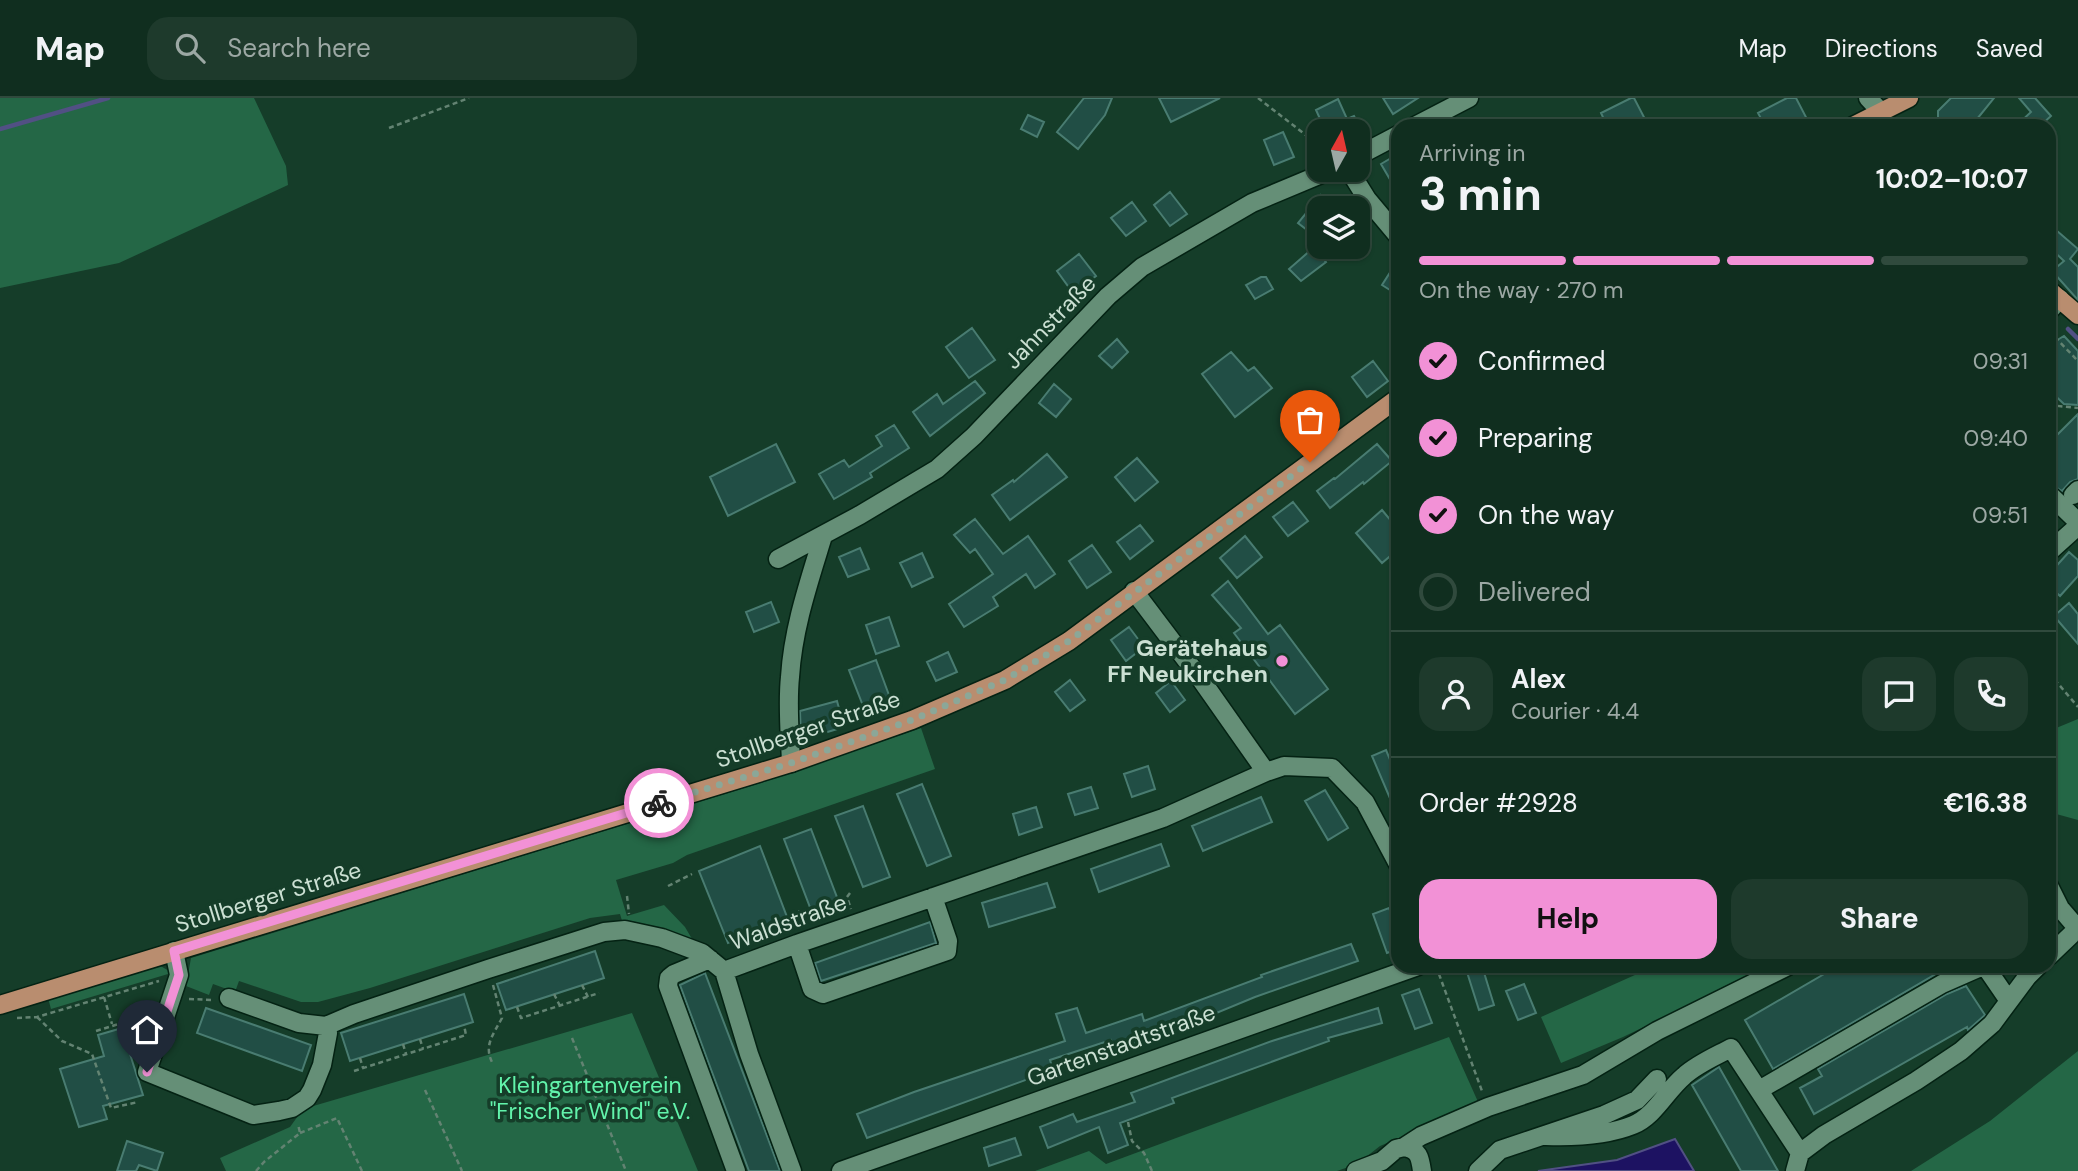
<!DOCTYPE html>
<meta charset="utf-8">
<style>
body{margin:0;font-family:"DM Sans",sans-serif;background:#1e3a2c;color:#f1f3f6;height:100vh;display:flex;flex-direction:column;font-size:26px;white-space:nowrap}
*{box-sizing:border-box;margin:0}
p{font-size:23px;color:#9ca8a4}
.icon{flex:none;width:38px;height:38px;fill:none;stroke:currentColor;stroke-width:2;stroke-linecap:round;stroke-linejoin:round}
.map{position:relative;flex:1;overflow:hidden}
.details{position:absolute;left:1391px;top:21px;width:665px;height:854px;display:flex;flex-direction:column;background:#102e1f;border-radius:21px;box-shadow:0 2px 5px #0004,0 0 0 2px #304a3d}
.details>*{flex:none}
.needle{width:46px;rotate:8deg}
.tools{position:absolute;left:1307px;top:21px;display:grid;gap:14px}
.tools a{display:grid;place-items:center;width:63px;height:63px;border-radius:14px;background:#102e1f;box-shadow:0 2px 5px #0004,0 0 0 2px #304a3d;font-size:35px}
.pin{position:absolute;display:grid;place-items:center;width:60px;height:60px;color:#fff;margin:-72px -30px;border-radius:50% 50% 50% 0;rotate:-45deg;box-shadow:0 0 7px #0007}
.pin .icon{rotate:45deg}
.courier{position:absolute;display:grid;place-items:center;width:70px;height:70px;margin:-35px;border:5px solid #f291d6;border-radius:50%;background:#fff;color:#222;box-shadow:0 2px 9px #0007}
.overview em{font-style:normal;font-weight:700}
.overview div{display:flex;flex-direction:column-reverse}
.overview{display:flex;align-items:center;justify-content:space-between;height:119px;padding:0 28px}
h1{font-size:46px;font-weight:700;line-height:52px}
.bar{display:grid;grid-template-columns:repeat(4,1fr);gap:10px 7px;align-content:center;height:84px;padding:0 28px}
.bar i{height:9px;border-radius:5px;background:#304a3d}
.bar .active{background:#f291d6}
.bar p{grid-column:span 4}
.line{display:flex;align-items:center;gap:18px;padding:0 28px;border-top:2px solid #304a3d}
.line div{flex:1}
.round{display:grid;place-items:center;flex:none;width:74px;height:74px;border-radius:21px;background:#1e3a2c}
ol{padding:0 28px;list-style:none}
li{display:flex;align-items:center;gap:21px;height:77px}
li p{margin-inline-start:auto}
li .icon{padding:7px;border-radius:50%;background:#f291d6;color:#111;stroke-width:4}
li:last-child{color:#9ca8a4}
li i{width:38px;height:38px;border:4px solid #304a3d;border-radius:50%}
.cta{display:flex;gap:14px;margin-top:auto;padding:14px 28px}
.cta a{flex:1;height:80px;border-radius:21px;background:#f291d6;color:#111;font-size:28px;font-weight:700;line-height:80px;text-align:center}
.cta a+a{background:#1e3a2c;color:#f1f3f6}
header{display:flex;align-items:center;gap:42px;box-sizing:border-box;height:98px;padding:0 35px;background:#102e1f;border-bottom:2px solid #304a3d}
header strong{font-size:33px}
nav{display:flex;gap:38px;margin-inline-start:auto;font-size:24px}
.search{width:490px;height:63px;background:#1e3a2c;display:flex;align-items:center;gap:18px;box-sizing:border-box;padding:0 24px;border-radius:21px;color:#9ca8a4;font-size:26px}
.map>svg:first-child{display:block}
.green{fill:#246746}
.water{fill:#1d1262;stroke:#515084;stroke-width:2}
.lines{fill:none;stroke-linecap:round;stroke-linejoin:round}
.stream{stroke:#515084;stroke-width:4.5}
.building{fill:#214e45;stroke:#497c71;stroke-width:2}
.minor-casing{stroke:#042213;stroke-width:21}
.major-casing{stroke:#042213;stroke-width:21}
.path{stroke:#638372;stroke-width:2.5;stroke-dasharray:5 3.5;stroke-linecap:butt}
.minor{stroke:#658f77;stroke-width:18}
.major{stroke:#b98d6f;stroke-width:18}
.done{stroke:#8ba798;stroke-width:7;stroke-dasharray:0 12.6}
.route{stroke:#f291d6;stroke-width:9}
.poi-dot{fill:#f291d6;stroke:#153d29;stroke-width:2.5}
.labels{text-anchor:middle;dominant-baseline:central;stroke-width:7;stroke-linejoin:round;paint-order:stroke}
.street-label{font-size:23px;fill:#cbe0d3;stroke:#153d29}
.poi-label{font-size:23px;font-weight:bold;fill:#cbe0d3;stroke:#153d29;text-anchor:end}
.park-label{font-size:23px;fill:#62f3ab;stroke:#153d29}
</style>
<header>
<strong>Map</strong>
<div class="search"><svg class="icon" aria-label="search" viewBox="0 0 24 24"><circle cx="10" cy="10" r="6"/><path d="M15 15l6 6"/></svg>Search here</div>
<nav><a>Map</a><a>Directions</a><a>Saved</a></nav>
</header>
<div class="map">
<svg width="2078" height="1073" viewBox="0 0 2078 1073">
<rect width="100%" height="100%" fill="#153d29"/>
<!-- green -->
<path class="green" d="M0 0H254L286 68 288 87 119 165 0 190Z
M2078 621V722L2049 714V633Z
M921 630 935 671 687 757 673 765 616 782 627 818 664 807 685 829 695 846 623 826 620 816 590 820 370 890 318 904H301L239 883 235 894 213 886 209 897 186 888 191 860 767 683Z
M159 867 169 873 168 876 51 911 48 900Z
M1655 868H1771L1623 939 1561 965 1541 919Z
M632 915 698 1073H226L220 1060 290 1029 303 1011Z
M1449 939 1479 1006 1380 1048 1357 1066 1337 1073H1035L1089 1053 1106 1066Z
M2078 953V1073H1911L1990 1023Z"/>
<!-- water -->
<path class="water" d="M1675 1041 1694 1073H1538L1617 1062Z"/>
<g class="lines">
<!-- stream -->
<path class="stream" d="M0 31 108 0
M2068 231 2078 241"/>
</g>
<!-- building -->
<path class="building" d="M1084 0H1112L1105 17 1078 51 1057 34Z
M1159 0H1220L1171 24Z
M1383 0H1418L1393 16Z
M1631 0H1634L1646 23 1636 28H1607L1601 15Z
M1787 0H1796L1808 23 1799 28H1765L1758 15Z
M1951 0H1994L1977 21 1976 28H1938V13Z
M2019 0H2035L2051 18 2040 28H2016L2031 14Z
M1338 1 1347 21 1354 18 1362 33H1322L1325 32 1316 12Z
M1028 17 1044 24 1037 39 1021 31Z
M1283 34 1294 59 1274 67 1264 42Z
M1398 56V95L1381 66Z
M1170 94 1187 116 1170 128 1154 107Z
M1320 98V142L1298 125Z
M1132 104 1146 123 1126 138 1111 120Z
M2049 126 2078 151 2070 161 2078 169V202L2052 173 2064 163 2049 149Z
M1320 144V157L1326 164 1301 183 1289 171Z
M1079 156 1096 178 1073 195 1057 173Z
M1398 162V197L1382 187Z
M1261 179H1266L1273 191 1255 201 1246 187Z
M972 230 995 262 969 280 946 249Z
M2064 238 2078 253V307L2064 306 2049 292V247Z
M1117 241 1128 254 1112 270 1099 258Z
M1231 254 1248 273 1254 269 1272 290 1235 319 1202 276Z
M1373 263 1388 283 1367 299 1352 279Z
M975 283 985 295 930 338 913 314 937 296 943 306Z
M1054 286 1071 301 1056 319 1039 305Z
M2078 316V381L2070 384 2062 393 2049 385V345Z
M894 327 909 350 870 375 872 379 834 401 819 376 844 362 849 369 882 348 876 338Z
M776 346 795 384 728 418 710 379Z
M1377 346 1392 363 1364 386 1363 384 1330 410 1317 393 1334 380 1335 381Z
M1047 356 1067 379 1010 422 992 397 1013 382 1014 384Z
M1137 360 1158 384 1135 403 1115 379Z
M1293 404 1308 423 1288 438 1273 419Z
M1382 412 1398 431V445L1392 450 1396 453 1382 465 1356 435Z
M975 421 1003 456 1028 438 1055 476 1035 490 1026 476 993 499 998 508 964 529 949 506 993 476 975 451 970 455 954 437Z
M1140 427 1153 443 1130 461 1117 444Z
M1245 438 1262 459 1237 480 1220 460Z
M1092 447 1111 474 1087 490 1069 463Z
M860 450 869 471 848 479 839 459Z
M2069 454 2078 462V478L2060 498 2049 488V476Z
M922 455 933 479 912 489 900 465Z
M1228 483 1268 536 1280 527 1328 591 1295 616 1234 535 1241 530 1212 497Z
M771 504 779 524 754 534 746 514Z
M2069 505 2078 516V546L2054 518Z
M889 519 899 548 876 556 866 527Z
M1129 529 1144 549 1126 563 1111 542Z
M948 554 957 574 936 583 927 564Z
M876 562 893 608 867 618 849 572Z
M1070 582 1085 602 1070 613 1055 594Z
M1171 583 1185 602 1170 614 1156 595Z
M837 603 844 629 801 642 800 613Z
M1386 652 1398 681V719L1372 658Z
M1148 668 1155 691 1132 699 1124 676Z
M922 686 951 758 927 768 897 696Z
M1091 689 1098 710 1075 717 1068 696Z
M1325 692 1348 730 1328 742 1305 703Z
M1261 699 1272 724 1203 753 1192 728Z
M863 708 890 779 863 789 835 718Z
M1036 709 1042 729 1019 737 1013 716Z
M811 731 838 802 811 812 784 741Z
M1161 746 1169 768 1099 794 1091 771Z
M760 748 787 819 742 837V839L728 845 699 773Z
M1047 785 1055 809 989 829 982 805Z
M1389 810 1398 834V851L1387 855 1373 816Z
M930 824 936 845 821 883 815 865Z
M1351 846 1358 863 1255 899 1168 935 1115 952 1111 942 1050 962 1053 972 867 1040 857 1016 914 994 1065 943 1056 916 1077 910 1086 935 1142 916 1144 923 1262 879 1261 877Z
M595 853 604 880 506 912 497 886Z
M1477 868H1482L1494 907 1479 912 1466 871Z
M1838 868H1954L1936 876 1773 971 1745 922Z
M705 875 764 1030 780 1073H749L709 966 680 887Z
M1524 886 1536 915 1518 922 1506 893Z
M1966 888 1985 917 1968 932 1967 929 1814 1016 1800 990 1822 978 1818 971 1947 896Z
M1419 891 1432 925 1415 931 1402 897Z
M464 896 473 924 350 963 341 935Z
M206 910 311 947 302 973 197 935Z
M1378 910 1382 925 1328 940 1329 943 1172 1000 1174 1005 1120 1025 1128 1047 1108 1055 1099 1029 1048 1050 1040 1029 1073 1016 1077 1024 1135 1004 1131 995 1272 943Z
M129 928 137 954 130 956 143 997 103 1008 107 1021 79 1029 60 971 104 958 98 937Z
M1719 969 1778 1073H1741L1692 987Z
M1015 1040 1021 1057 989 1068 984 1050Z
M127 1043 163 1055 157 1073 139 1067 136 1073H117Z"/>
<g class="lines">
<defs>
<path id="minor" d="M1868 0 1881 14
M1415 28 1469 0
M1358 58 1398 37
M1349 72 1367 101 1398 138
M2049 213 2060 201
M2049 396 2078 424
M2073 397 2078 392
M2049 454 2078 428
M778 461 860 417 937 371 974 338 1108 198 1142 169 1252 105 1331 72
M1134 493 1202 583 1266 674 1284 668 1332 670 1365 704 1398 766
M791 665C790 637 787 607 790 579 793 530 809 484 823 438
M2049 788 2060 810 2078 831
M797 846 812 891 823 896 947 853 948 843 933 799
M174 853 179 877 147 974 253 1017 279 1013 292 1010 307 1000 312 992 322 967 328 935 326 928
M2049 858 2074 834 2078 833
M710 861 674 876 669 880 668 888 736 1073
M1985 868 2009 903
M724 873 749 956 792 1073
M229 900 299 925 326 928 354 916 488 871 604 834 625 832 662 840 702 855 724 873 797 846 1163 720 1266 674
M1759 992 1942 886 1983 868
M1546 1038C1575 1039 1606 1038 1633 1027 1655 1018 1666 993 1684 978 1697 966 1716 958 1731 950L1800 1055
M1404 1049C1419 1052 1420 1059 1422 1073
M841 1073 1418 868
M1356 1073 1382 1063 1396 1051 1404 1049 1421 1038 1488 1009 1583 977 1657 933 1788 868
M1478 1073 1500 1052 1604 1017 1637 1002 1657 981
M1795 1073 1800 1055 1824 1037 1916 983 1961 953 1992 926 2027 879 2038 868"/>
<path id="major" d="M1853 28 1909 0
M2049 192 2078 217
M0 907 791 665 912 622 1005 582 1069 543 1398 300"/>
</defs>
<!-- minor casing -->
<use href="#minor" class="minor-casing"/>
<!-- major casing -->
<use href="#major" class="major-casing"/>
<!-- path -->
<path class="path" d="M1258 0 1320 48
M389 30 469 0
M2049 233 2078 263
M2049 307 2078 310
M2049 575 2078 609
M668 788 692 776
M850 795 847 799 851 811
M627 798 629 816
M798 813 802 815 805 825
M749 834 753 844
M1436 868 1482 993
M493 887 502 920C493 937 483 948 493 966
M582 887 588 899
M554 896 560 908
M104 899 112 926
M189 901 214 902
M517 909 521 920 599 895
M37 919 62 943 92 956 111 1010 138 1004
M17 920 37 919 159 883
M96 933 148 917
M572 940 626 1073
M420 941 423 951
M403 946 406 956
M360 960 363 970
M354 973 466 937 464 927
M425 992 462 1073
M1128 1024 1132 1043 1144 1055 1152 1073
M300 1035 337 1020 362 1073
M256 1073 264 1064 300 1035 298 1026"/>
<!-- minor -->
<use href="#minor" class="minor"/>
<!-- major -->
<use href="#major" class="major"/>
</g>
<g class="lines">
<!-- done -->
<path class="done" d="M659 705 791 665 912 622 1005 582 1069 543 1310 364"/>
<!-- route -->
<path class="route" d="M147 974 179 877 174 853 659 705"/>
</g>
<!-- markers -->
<circle class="poi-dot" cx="1282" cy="563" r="7"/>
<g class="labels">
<!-- street labels -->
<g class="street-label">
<text transform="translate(1050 224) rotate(-46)">Jahnstraße</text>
<text transform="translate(808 631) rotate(-19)">Stollberger Straße</text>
<text transform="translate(268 799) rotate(-17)">Stollberger Straße</text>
<text transform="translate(788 824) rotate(-20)">Waldstraße</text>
<text transform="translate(1121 947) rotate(-20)">Gartenstadtstraße</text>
</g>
<!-- poi labels -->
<g class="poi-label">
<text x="1268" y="550">Gerätehaus<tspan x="1268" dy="26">FF Neukirchen</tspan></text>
</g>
<!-- park labels -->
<g class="park-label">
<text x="590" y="987">Kleingartenverein<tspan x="590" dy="26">"Frischer Wind" e.V.</tspan></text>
</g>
</g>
</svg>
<div class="tools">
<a><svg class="needle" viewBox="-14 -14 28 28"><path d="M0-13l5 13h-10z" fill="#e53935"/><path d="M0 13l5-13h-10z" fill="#9ca8a4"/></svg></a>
<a><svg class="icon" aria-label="layers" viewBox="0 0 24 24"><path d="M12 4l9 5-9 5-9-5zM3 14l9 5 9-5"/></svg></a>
</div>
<div class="pin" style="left:1310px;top:364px;background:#ea580c"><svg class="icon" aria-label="bag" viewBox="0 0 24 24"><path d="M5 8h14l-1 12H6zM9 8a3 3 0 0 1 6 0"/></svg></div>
<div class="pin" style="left:147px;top:974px;background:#1f2937"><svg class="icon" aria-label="home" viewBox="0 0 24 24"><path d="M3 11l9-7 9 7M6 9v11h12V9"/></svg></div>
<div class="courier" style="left:659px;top:705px"><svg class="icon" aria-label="bike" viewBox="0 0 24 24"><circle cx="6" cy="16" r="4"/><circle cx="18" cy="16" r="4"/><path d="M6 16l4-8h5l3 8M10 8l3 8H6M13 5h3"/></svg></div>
<section class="details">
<div class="overview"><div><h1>3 min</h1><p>Arriving in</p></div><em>10:02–10:07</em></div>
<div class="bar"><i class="active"></i><i class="active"></i><i class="active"></i><i></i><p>On the way · 270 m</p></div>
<ol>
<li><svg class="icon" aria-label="check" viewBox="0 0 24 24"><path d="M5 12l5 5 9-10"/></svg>Confirmed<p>09:31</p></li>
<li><svg class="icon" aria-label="check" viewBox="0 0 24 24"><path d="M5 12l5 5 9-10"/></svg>Preparing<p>09:40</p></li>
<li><svg class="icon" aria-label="check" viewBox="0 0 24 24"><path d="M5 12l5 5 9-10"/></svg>On the way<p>09:51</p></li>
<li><i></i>Delivered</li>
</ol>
<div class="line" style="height:126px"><a class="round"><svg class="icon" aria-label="person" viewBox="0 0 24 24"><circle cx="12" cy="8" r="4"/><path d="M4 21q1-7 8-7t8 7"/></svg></a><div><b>Alex</b><p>Courier · 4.4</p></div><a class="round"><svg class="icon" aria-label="chat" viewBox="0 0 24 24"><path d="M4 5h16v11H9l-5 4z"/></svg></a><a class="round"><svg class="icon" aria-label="phone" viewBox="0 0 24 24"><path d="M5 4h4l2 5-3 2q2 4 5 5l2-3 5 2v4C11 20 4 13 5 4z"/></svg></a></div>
<div class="line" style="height:91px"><div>Order #2928</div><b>€16.38</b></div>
<div class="cta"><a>Help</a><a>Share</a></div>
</section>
</div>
